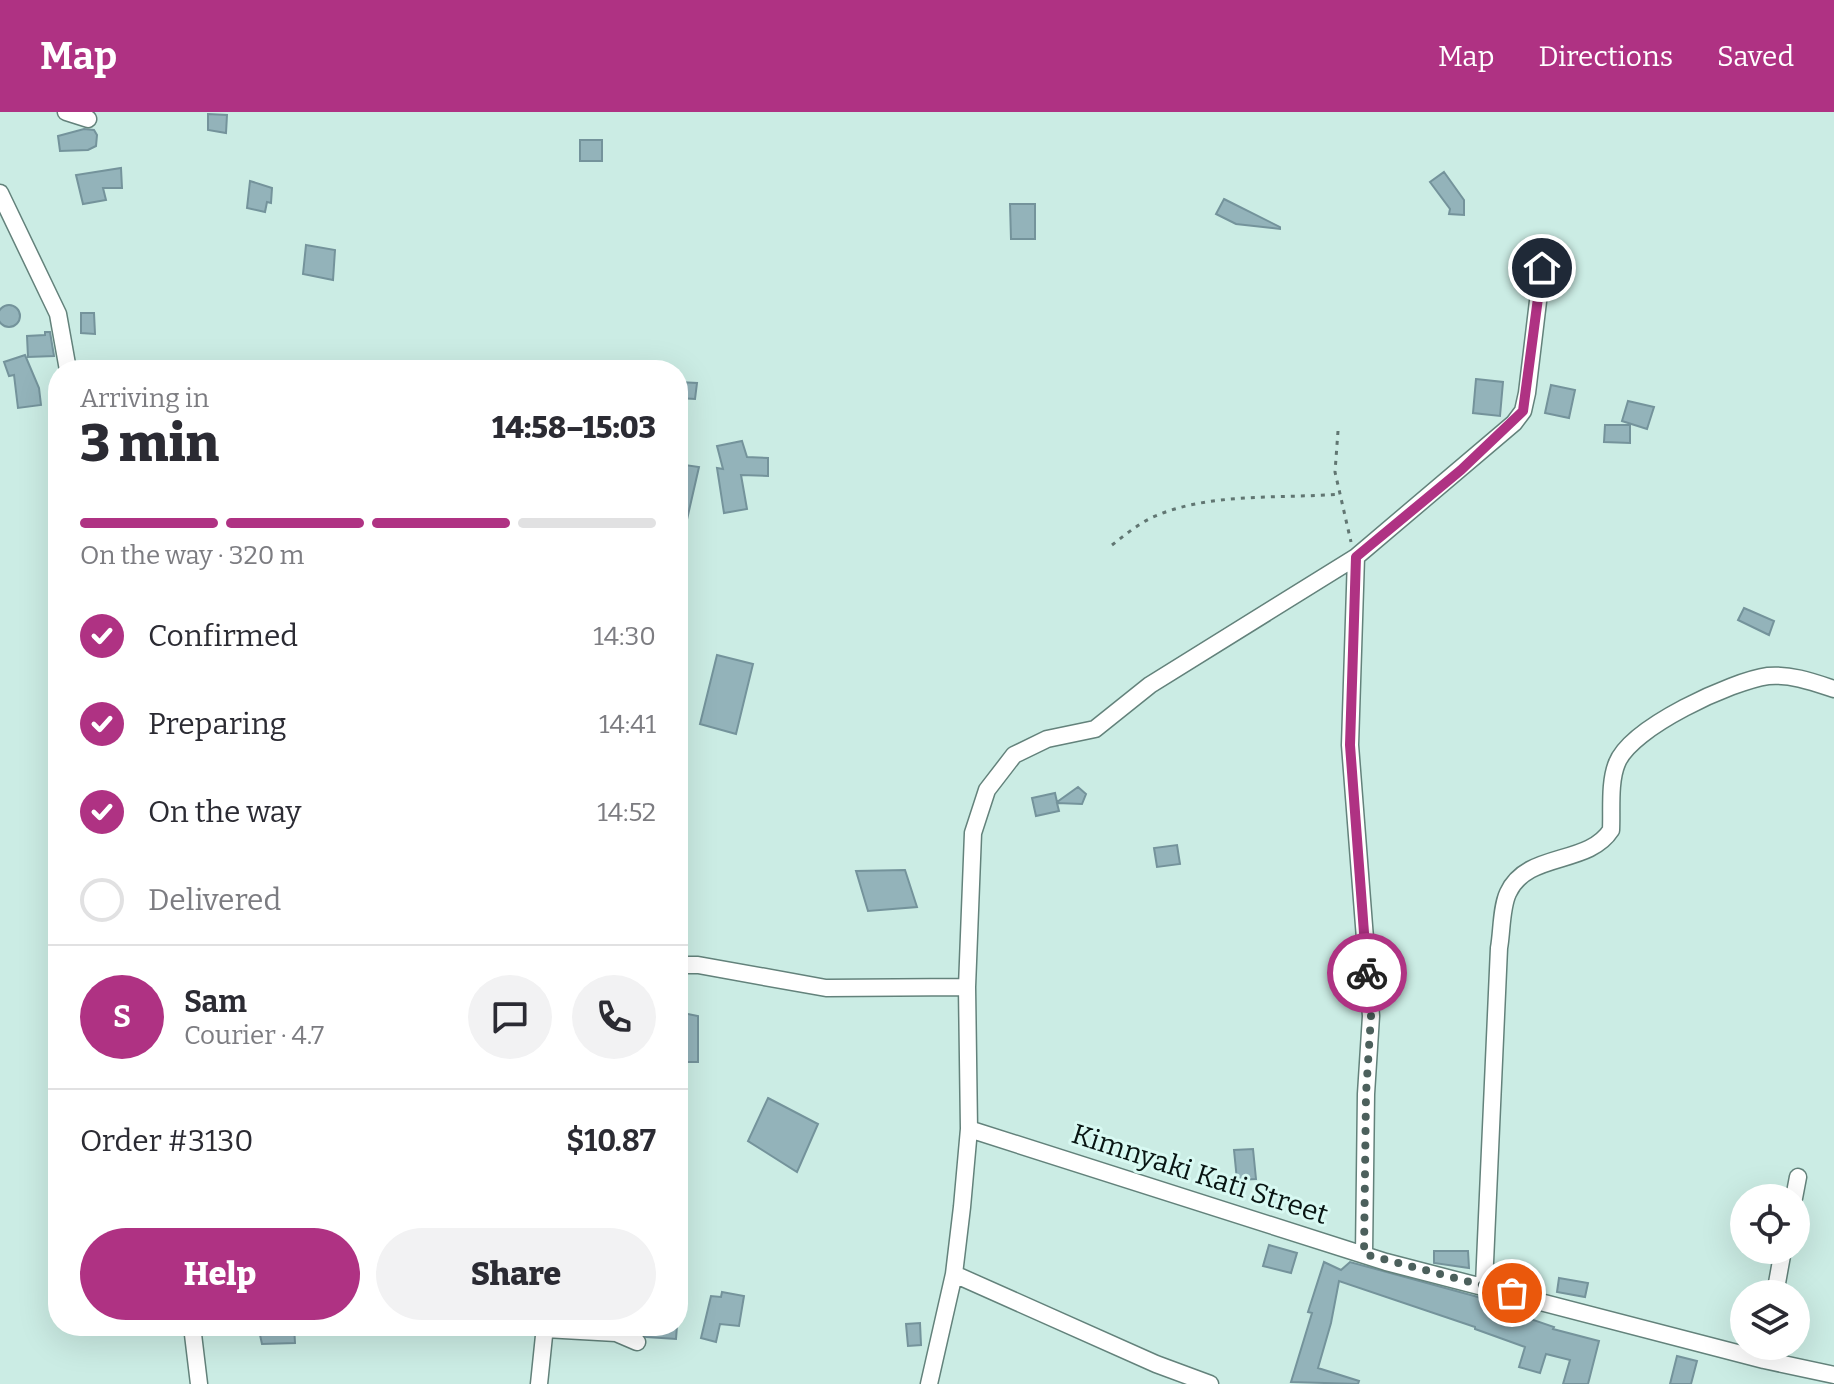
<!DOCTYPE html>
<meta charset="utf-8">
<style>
body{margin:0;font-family:Bitter,serif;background:#f2f2f3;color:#2b2b33;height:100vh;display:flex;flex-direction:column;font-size:30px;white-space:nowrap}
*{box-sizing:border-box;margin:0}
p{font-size:26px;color:#7c7c81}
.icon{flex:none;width:44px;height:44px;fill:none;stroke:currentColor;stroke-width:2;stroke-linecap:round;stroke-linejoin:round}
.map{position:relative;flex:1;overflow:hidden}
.drawer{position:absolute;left:48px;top:248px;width:640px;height:976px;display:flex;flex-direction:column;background:#fff;border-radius:32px;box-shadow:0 8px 32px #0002}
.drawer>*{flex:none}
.buttons{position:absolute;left:1730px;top:1072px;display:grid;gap:16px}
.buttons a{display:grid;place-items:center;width:80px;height:80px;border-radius:50%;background:#fff;box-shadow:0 8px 32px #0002;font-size:40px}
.pin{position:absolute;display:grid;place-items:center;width:68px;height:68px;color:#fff;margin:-34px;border:4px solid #fff;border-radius:50%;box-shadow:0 2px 8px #0007}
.courier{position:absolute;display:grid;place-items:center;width:80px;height:80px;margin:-40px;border:6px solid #af3283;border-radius:50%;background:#fff;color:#222;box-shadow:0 2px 10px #0007}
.overview em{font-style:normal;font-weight:800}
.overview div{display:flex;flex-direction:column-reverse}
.overview{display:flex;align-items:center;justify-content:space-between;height:136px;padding:0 32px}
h1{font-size:52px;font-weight:800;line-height:60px}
.bar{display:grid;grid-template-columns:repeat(4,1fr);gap:12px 8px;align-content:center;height:96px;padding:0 32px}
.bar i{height:10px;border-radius:6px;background:#e1e1e2}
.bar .active{background:#af3283}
.bar p{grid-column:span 4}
.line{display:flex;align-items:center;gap:20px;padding:0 32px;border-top:2px solid #e1e1e2}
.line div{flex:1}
.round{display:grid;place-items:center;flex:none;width:84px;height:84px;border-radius:42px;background:#f2f2f3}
ol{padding:0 32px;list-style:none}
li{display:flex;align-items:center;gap:24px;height:88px}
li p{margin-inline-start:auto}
li .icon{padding:8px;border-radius:50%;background:#af3283;color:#fff;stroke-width:4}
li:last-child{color:#7c7c81}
li i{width:44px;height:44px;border:4px solid #e1e1e2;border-radius:50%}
.button{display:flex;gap:16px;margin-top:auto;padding:16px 32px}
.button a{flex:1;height:92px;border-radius:48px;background:#af3283;color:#fff;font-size:32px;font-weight:800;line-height:92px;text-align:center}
.button a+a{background:#f2f2f3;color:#2b2b33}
header{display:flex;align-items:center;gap:48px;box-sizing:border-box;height:112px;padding:0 40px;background:#af3283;color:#fff}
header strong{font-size:38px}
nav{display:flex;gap:44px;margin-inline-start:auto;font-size:28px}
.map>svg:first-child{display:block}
.building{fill:#93b3ba;stroke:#74939b;stroke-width:2}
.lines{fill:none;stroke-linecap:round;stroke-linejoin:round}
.minor-casing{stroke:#63827b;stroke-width:19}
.path{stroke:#617672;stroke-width:3;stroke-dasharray:4 6;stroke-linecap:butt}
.minor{stroke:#fff;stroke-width:16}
.done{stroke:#4c605c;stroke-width:8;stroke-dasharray:0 14.4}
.route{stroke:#af3283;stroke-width:10}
.labels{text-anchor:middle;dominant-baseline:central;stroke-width:6;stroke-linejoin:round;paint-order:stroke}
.street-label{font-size:28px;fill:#081412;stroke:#d8f9f2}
</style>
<header>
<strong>Map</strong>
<nav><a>Map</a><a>Directions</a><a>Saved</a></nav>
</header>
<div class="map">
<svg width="1834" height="1272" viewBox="0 0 1834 1272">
<rect width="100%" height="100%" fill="#cbece4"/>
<!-- building -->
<path class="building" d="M208 2 227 3 226 21 208 18Z
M84 17 94 18 97 23 96 34 88 38 60 39 58 24Z
M580 28H602V49H580Z
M121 56 122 76H103L106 88 83 92 76 63Z
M1444 60 1464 88V103L1449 102 1450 97 1430 70Z
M250 69 272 76 271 91 267 90 265 100 247 96Z
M1224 87 1280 115V117L1236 112 1216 102Z
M1010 92H1035V127H1011Z
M306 133 335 138 333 168 303 162Z
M-2 204a11 11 0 1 1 22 0a11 11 0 1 1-22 0Z
M81 201H94L95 222 81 221Z
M45 220H50L54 244 28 245 27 224 45 223Z
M25 243 39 276 41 293 18 296 14 263 9 264 4 250Z
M1476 267 1503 270 1500 304 1473 301Z
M678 270 697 271 695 287 678 286Z
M1551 273 1575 278 1569 306 1545 301Z
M1628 289 1654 295 1647 317 1622 309Z
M1605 313H1630V331L1604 330Z
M742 329 747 345 768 346V364L741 363 747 397 724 401 717 356 723 357 717 334Z
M678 352 699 355 683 425 678 424Z
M1744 496 1774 509 1769 523 1738 508Z
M717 543 753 552 736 622 700 612Z
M1078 675 1086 682 1082 692 1057 691 1059 699 1036 704 1032 686 1055 681 1057 690Z
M1177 733 1180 752 1157 755 1154 736Z
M905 758 917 795 868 799 856 759Z
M678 900 698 904V950H678Z
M768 986 818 1012 797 1060 748 1029Z
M1253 1037 1256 1067 1237 1068 1234 1038Z
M1269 1133 1297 1141 1291 1161 1263 1154Z
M1434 1139H1468L1469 1156 1434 1151Z
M1324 1150 1341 1158 1350 1150 1478 1185 1482 1187 1481 1190 1554 1215 1553 1217 1599 1229 1588 1272H1563L1570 1248 1546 1242 1540 1261 1519 1255 1525 1235 1475 1217V1215L1339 1169 1331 1211 1318 1256 1359 1269 1358 1272 1291 1270 1312 1201 1308 1200Z
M1559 1166 1588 1171 1585 1185 1557 1180Z
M722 1180 744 1184 739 1214 720 1212 716 1230 701 1226 711 1184 721 1185Z
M920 1211 921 1233 908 1234 906 1212Z
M258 1214H294L295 1231 262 1232Z
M637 1214H677L676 1227 646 1225 637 1218Z
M1677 1244 1697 1249 1691 1272H1670Z"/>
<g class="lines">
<defs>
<path id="minor" d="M66 0 88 7
M0 81 58 202 68 258
M1356 445 1350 633 1371 904 1366 982 1364 1142
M678 853H698L826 876 967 875
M969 1017 1386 1150 1764 1248 1834 1263
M1794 1086 1798 1065
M954 1162 1156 1252 1210 1272
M1484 1173 1499 836C1502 820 1501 796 1508 781 1527 739 1588 754 1611 718 1612 698 1609 670 1617 651 1631 615 1732 569 1768 564 1791 562 1813 570 1834 577
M1775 1182 1783 1138
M192 1214 199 1272
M545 1217 616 1221 637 1230
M539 1272 545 1214
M929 1272 954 1162 962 1095 969 1017 967 875 973 721 987 678 1014 643 1047 627 1095 617 1150 573 1356 445 1514 311 1523 299 1527 281 1542 156"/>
</defs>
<!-- minor casing -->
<use href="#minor" class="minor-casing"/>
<!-- path -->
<path class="path" d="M1338 319 1335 360 1351 430
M1112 433C1125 423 1138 412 1153 405 1209 380 1280 387 1340 382"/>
<!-- minor -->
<use href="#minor" class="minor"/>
</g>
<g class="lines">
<!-- done -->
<path class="done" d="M1367 861 1371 904 1366 982 1364 1142 1512 1181"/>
<!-- route -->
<path class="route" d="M1367 861 1350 633 1356 445 1461 358 1523 299 1542 156"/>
</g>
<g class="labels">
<!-- street labels -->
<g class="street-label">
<text transform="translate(1200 1062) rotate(18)">Kimnyaki Kati Street</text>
</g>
</g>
</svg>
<div class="buttons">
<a><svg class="icon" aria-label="locate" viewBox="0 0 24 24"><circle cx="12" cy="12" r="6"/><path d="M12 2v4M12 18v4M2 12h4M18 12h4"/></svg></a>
<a><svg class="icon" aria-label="layers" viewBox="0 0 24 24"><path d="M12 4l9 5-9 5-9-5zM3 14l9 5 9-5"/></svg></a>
</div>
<div class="pin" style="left:1512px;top:1181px;background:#ea580c"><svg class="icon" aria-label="bag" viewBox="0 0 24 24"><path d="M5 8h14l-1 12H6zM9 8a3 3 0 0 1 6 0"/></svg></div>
<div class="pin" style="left:1542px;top:156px;background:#1f2937"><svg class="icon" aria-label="home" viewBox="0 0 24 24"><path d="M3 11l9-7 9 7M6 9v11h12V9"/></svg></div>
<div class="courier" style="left:1367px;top:861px"><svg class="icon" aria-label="bike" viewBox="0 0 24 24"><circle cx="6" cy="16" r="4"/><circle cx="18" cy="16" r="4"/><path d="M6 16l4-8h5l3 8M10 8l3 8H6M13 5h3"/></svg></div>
<section class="drawer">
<div class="overview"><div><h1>3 min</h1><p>Arriving in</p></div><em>14:58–15:03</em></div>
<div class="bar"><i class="active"></i><i class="active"></i><i class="active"></i><i></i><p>On the way · 320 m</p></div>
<ol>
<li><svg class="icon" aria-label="check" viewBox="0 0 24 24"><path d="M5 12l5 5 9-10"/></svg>Confirmed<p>14:30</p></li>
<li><svg class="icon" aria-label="check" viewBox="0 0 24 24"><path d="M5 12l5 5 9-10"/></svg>Preparing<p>14:41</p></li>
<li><svg class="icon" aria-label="check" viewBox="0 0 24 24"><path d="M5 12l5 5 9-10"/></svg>On the way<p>14:52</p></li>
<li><i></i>Delivered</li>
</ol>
<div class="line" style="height:144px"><b class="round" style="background:#af3283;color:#fff">S</b><div><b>Sam</b><p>Courier · 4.7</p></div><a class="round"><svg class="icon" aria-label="chat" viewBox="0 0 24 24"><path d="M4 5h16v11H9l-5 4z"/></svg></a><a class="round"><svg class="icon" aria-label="phone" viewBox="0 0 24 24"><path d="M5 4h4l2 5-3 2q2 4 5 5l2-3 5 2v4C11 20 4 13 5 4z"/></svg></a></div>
<div class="line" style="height:104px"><div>Order #3130</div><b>$10.87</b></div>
<div class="button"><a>Help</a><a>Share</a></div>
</section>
</div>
